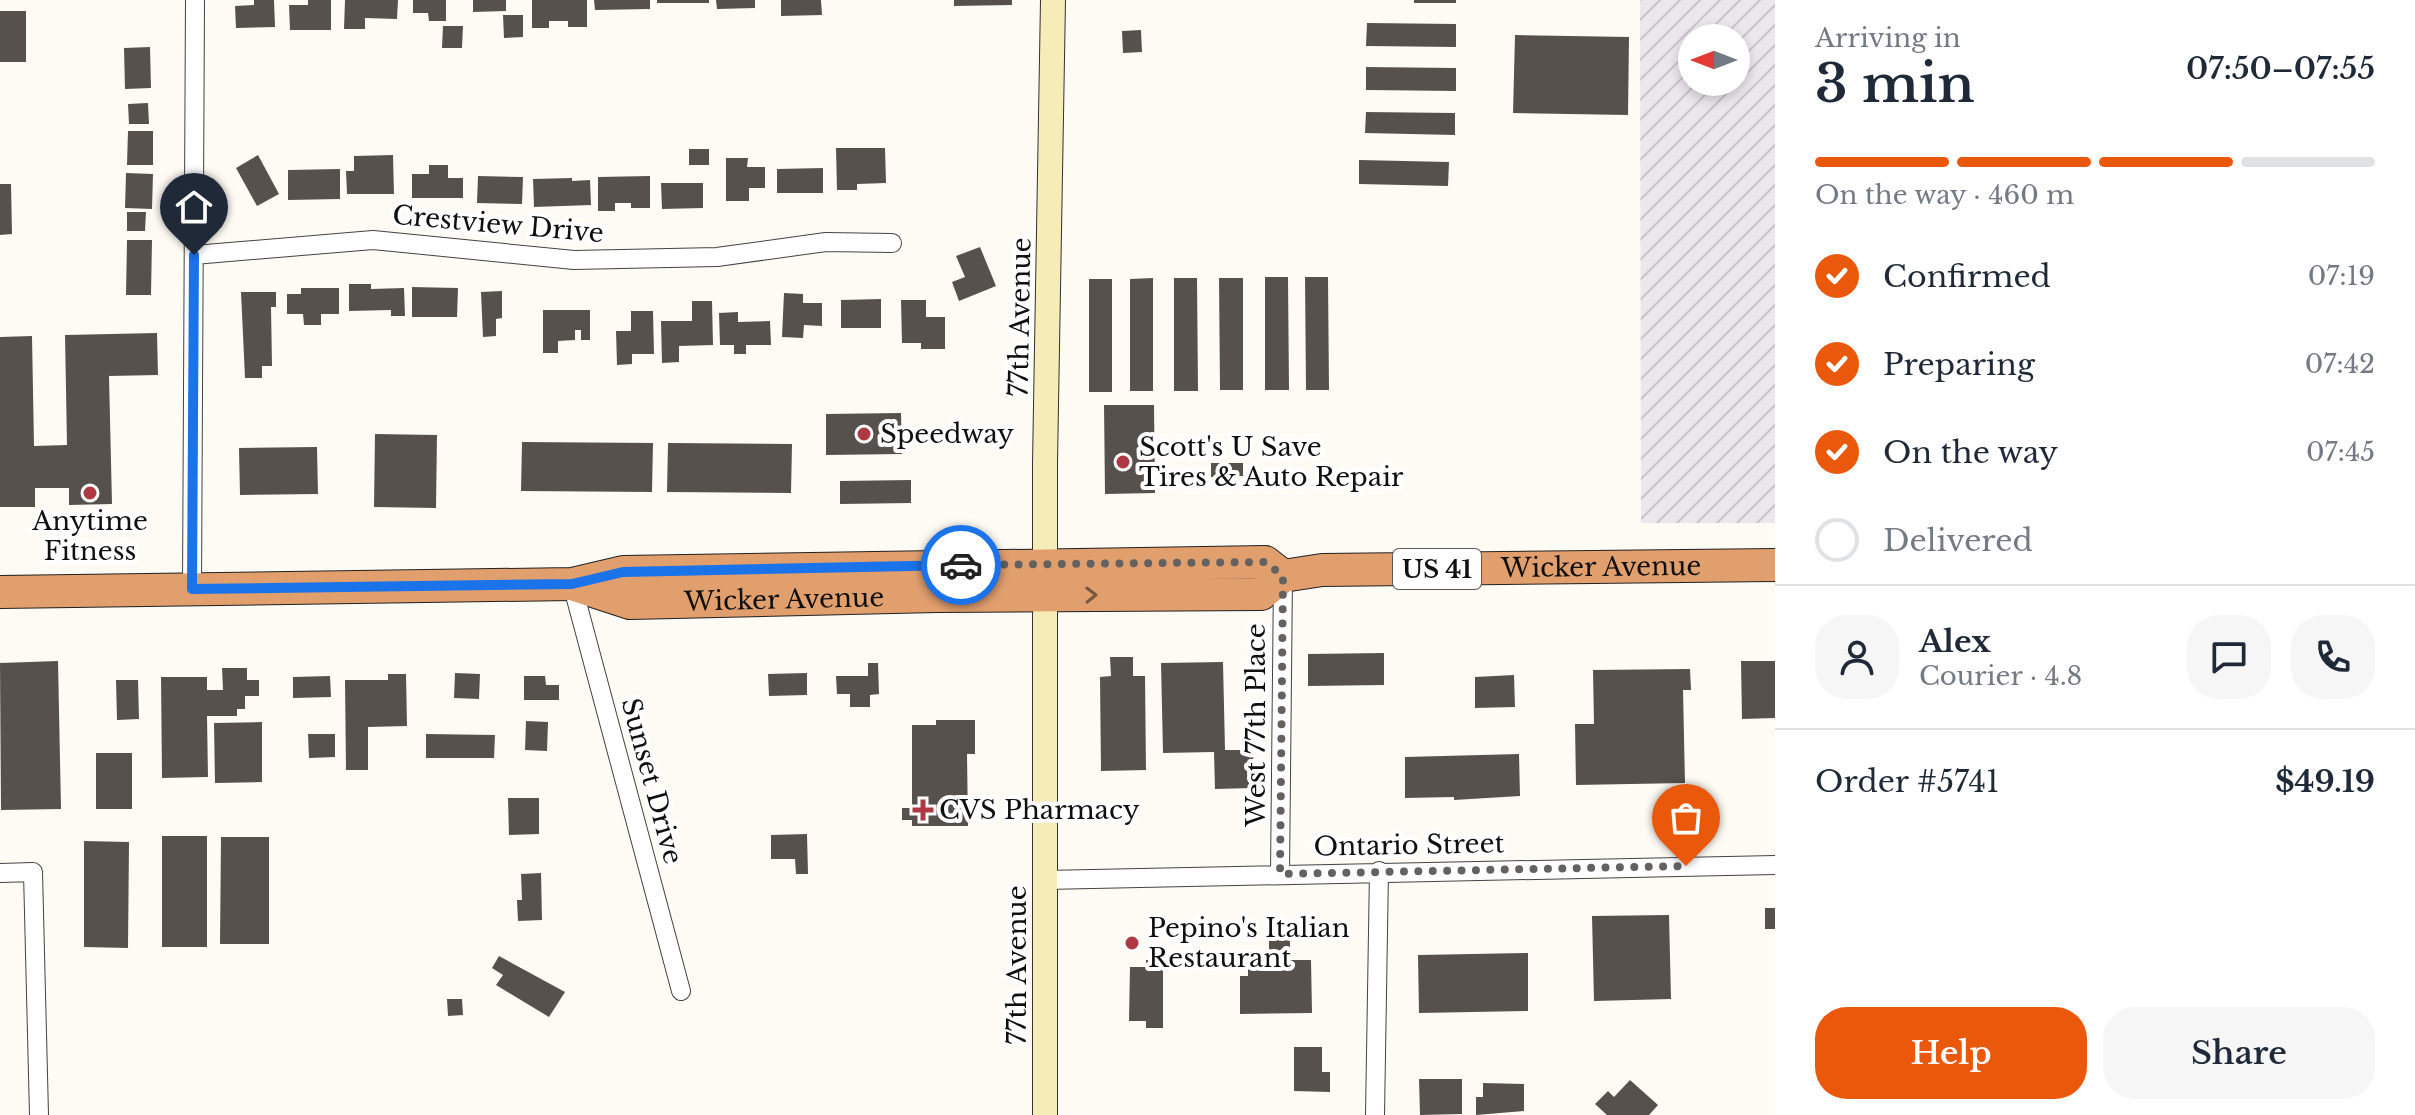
<!DOCTYPE html>
<meta charset="utf-8">
<style>
body{margin:0;font-family:"Libre Baskerville",serif;background:#f6f6f7;color:#1f2937;height:100vh;display:flex;flex-direction:column;font-size:30px;white-space:nowrap}
*{box-sizing:border-box;margin:0}
p{font-size:26px;color:#747a83}
.icon{flex:none;width:44px;height:44px;fill:none;stroke:currentColor;stroke-width:2;stroke-linecap:round;stroke-linejoin:round}
.map{position:relative;flex:1;overflow:hidden}
.side{display:flex;flex-direction:column;background:#fff;width:640px}
.side>*{flex:none}
.needle{width:52px;rotate:270deg}
.buttons{position:absolute;left:1678px;top:24px;display:grid;gap:16px}
.buttons a{display:grid;place-items:center;width:72px;height:72px;border-radius:50%;background:#fff;box-shadow:0 4px 12px #0003;font-size:40px}
.pin{position:absolute;display:grid;place-items:center;width:68px;height:68px;color:#fff;margin:-82px -34px;border-radius:50% 50% 50% 0;rotate:-45deg;box-shadow:0 0 8px #0007}
.pin .icon{rotate:45deg}
.courier{position:absolute;display:grid;place-items:center;width:80px;height:80px;margin:-40px;border:6px solid #1a73e8;border-radius:50%;background:#fff;color:#222;box-shadow:0 2px 10px #0007}
.head em{font-style:normal;font-weight:600}
.head div{display:flex;flex-direction:column-reverse}
.head{display:flex;align-items:center;justify-content:space-between;height:136px;padding:0 40px}
h1{font-size:52px;font-weight:600;line-height:60px}
.bar{display:grid;grid-template-columns:repeat(4,1fr);gap:12px 8px;align-content:center;height:96px;padding:0 40px}
.bar i{height:10px;border-radius:6px;background:#e0e1e3}
.bar .on{background:#ea580c}
.bar p{grid-column:span 4}
.line{display:flex;align-items:center;gap:20px;padding:0 40px;border-top:2px solid #e0e1e3}
.line div{flex:1}
.round{display:grid;place-items:center;flex:none;width:84px;height:84px;border-radius:32px;background:#f6f6f7}
ol{padding:0 40px;list-style:none}
li{display:flex;align-items:center;gap:24px;height:88px}
li p{margin-inline-start:auto}
li .icon{padding:8px;border-radius:50%;background:#ea580c;color:#fff;stroke-width:4}
li:last-child{color:#747a83}
li i{width:44px;height:44px;border:4px solid #e0e1e3;border-radius:50%}
.action{display:flex;gap:16px;margin-top:auto;padding:16px 40px}
.action a{flex:1;height:92px;border-radius:32px;background:#ea580c;color:#fff;font-size:32px;font-weight:600;line-height:92px;text-align:center}
.action a+a{background:#f6f6f7;color:#1f2937}
main{display:flex;flex:1;min-height:0}
.map>svg:first-child{display:block}
.industrial{fill:url(#industrial-furrows);fill-rule:evenodd}
.building{fill:#57514e}
.lines{fill:none;stroke-linecap:round;stroke-linejoin:round}
.street-casing{stroke:#434343;stroke-width:20}
.secondary-casing{stroke:#323232;stroke-width:26}
.highway-casing{stroke:#212121;stroke-width:34}
.street{stroke:#fff;stroke-width:18}
.secondary{stroke:#f5ecb8;stroke-width:24}
.highway{stroke:#e29f6e;stroke-width:32}
.oneway{stroke:#79583f}
.done{stroke:#636260;stroke-width:8;stroke-dasharray:0 14.4}
.route{stroke:#1a73e8;stroke-width:10}
.poi-dot{fill:#af3943;stroke:#fff;stroke-width:3}
.labels{text-anchor:middle;dominant-baseline:central;stroke-width:8;stroke-linejoin:round;paint-order:stroke}
.shield{fill:#fff;stroke:#585858;stroke-width:2}
.shield-label{font-size:24px;font-weight:bold;fill:#101010}
.street-label{font-size:26px;fill:#101010;stroke:#fff}
.poi-label{font-size:26px;fill:#101010;stroke:#fff;text-anchor:start}
</style>
<main>
<div class="map">
<svg width="1775" height="1115" viewBox="0 0 1775 1115">
<defs>
<pattern id="industrial-furrows" width="10" height="10" patternUnits="userSpaceOnUse" patternTransform="scale(2)"><rect width="10" height="10" fill="#ece6ed"/><path d="M-1 1l2-2M0 10L10 0M9 11l2-2" fill="none" stroke="#c9c4ca"/></pattern>
</defs>
<rect width="100%" height="100%" fill="#fefbf5"/>
<!-- industrial -->
<path class="industrial" d="M1640 0H1775V523H1641ZM1692 38H1736V82H1692Z"/>
<!-- building -->
<path class="building" d="M254 0H274L275 27 236 28 235 6 254 5Z
M308 0H331V30H290L289 5H308Z
M345 0H398L397 19 365 18V29H344Z
M413 0H446V21H429L428 13H413Z
M473 0H506V11L473 12Z
M532 0H587V27H568V21H549V28H532Z
M594 0H650V9L595 10Z
M657 0H709V3H657Z
M716 0H755V8L717 9Z
M781 0H821L822 15 781 16Z
M954 0H1012V5L954 6Z
M1414 0H1456V3H1414Z
M0 11H26V62H0Z
M503 15H523V37L504 38Z
M1367 23 1456 24V47L1366 46Z
M443 26H463L462 48H442Z
M1141 30 1142 52 1123 53 1122 31Z
M1515 35 1629 37 1628 115 1513 113Z
M150 47 151 88 125 89 124 48Z
M1366 67 1456 68V91L1366 90Z
M148 103 149 124H129L128 104Z
M1366 112 1455 113V135L1365 133Z
M128 131H153V165H127Z
M836 148H885L886 183 857 184V190H837Z
M689 149H709V165H689Z
M258 155 279 194 257 206 236 168Z
M393 155 394 194H347L346 171H354V156Z
M726 158H748L747 167H765V188H749V201H726Z
M1359 160 1449 162 1448 186 1359 184Z
M429 165H448V178H463V198H412V174H429Z
M823 168V193H777V169Z
M340 169V199L288 200V170Z
M126 173 153 174 152 209 125 208Z
M478 176 523 177 522 204 477 203Z
M650 176V208H631V203H615V211H598V177Z
M572 178V181L590 180 591 205 534 207 533 179Z
M661 183H703V208L662 209Z
M0 184H11L12 234 0 235Z
M127 212H146L145 231H127Z
M127 240H152L151 295H126Z
M980 247 996 286 959 301 952 282 965 277 956 256Z
M1265 277H1288L1289 390H1265Z
M1305 277H1328L1329 390H1306Z
M1153 278V391H1130V279Z
M1174 278H1197L1198 391H1174Z
M1219 278H1243V390H1220Z
M1089 279H1112V392H1089Z
M349 284H371V289L404 288 405 316H391V310L349 311Z
M412 287 458 288 457 317H412Z
M301 288H339V314H321V325H304L303 314H287V294H301Z
M502 291V318L496 319V336L483 337 481 292Z
M241 292H276V307H271L272 366H262V378H245Z
M784 293 803 294V303H822V326L804 325 803 338 782 337Z
M881 299V328H841V300Z
M901 300H926V317H945V349H921V343H902Z
M692 301H712L713 345 679 346V362L662 363 661 321H692Z
M543 310H590V340H581V330H575V340L558 341V353H543Z
M631 311H653L654 354H632V364L617 365 616 331H631Z
M738 312V322L770 321 771 345H746V354H734V345H720L719 313Z
M157 333 158 375 109 376 112 504 69 505V488H35V507H0V337L32 336 34 446 67 445 65 335Z
M1104 405H1154L1155 493 1105 494Z
M901 413 902 454 826 455V414Z
M375 434 437 435 436 508 374 507Z
M522 442 653 443 652 492 521 491Z
M668 443 792 444 791 493 667 492Z
M317 447 318 494 240 495 239 448Z
M1211 463H1243V476L1211 477Z
M911 480V503L840 504V481Z
M1384 653V685L1308 686V654Z
M1110 657H1133V676H1145L1146 770 1101 771 1100 677 1111 676Z
M58 661 61 809 1 810 0 663Z
M1741 661H1775V718L1742 719Z
M1223 662 1225 750H1253L1254 788 1215 789 1214 752 1163 753 1161 663Z
M868 663H878L879 694 870 695V707H850V694H837L836 676H868Z
M222 668H247V680H259V696H245V709H237V716H207L208 777 162 778 161 677H207V690H223Z
M1690 669 1691 690H1683L1685 783 1576 785 1575 724H1594L1593 670Z
M455 673 480 674 479 699 454 698Z
M807 673V695L769 696 768 674Z
M388 674H406L407 726 368 727V770H346L345 680H388Z
M1514 675 1515 707 1475 708V677Z
M330 676 331 697 293 698V677Z
M524 676H545L546 685H559V700H524Z
M116 680H138L139 719 117 720Z
M936 720H975V754H967L968 826H912V820H902V808H912V725H936Z
M526 721 548 722 547 751 525 750Z
M262 722V782L215 783 214 723Z
M308 734H335V757L309 758Z
M426 734 495 735 494 758H426Z
M96 753H132V809H96Z
M1519 754 1520 796 1454 800V797L1405 798V757Z
M508 798H539V834L509 835Z
M807 834 808 874H796L795 859H771V835Z
M162 836H207V947H162Z
M221 837H269V944H220Z
M84 841 129 842 128 948 84 947Z
M541 873 542 920 518 921 517 900H522L521 874Z
M1765 908H1775V929H1765Z
M1669 915 1671 999 1594 1001 1592 916Z
M1269 938H1290V960H1311L1312 1013 1240 1014V976H1248V961H1269Z
M1528 953V1011L1419 1013 1418 955Z
M499 956 565 992 549 1017 496 985 503 975 492 968Z
M1146 960H1154V968H1163V1028H1146V1021H1129L1130 967H1146Z
M447 999H462L463 1015 448 1016Z
M1294 1047H1322V1072H1330V1092L1294 1091Z
M1419 1079H1462V1114L1420 1115Z
M1630 1080 1658 1105 1649 1115H1607L1595 1104 1608 1091 1614 1097Z
M1483 1083 1524 1084V1111L1476 1115V1097H1483Z"/>
<g class="lines">
<defs>
<path id="street" d="M194 255 373 240 574 260 717 257 826 242 892 243
M572 584 681 991
M192 589 195 0
M0 873 33 872 39 1115
M1280 874 1283 576
M1045 880 1775 865
M1375 1115 1379 871"/>
<path id="secondary" d="M1045 1115V463L1053 0"/>
<g id="highway">
<path id="s1" d="M575 585 630 603 937 596 1261 594 1283 576 1322 570 1775 565"/>
<path d="M0 592 572 584 623 572 1265 562 1283 576"/>
</g>
</defs>
<!-- street casing -->
<use href="#street" class="street-casing"/>
<!-- secondary casing -->
<use href="#secondary" class="secondary-casing"/>
<!-- highway casing -->
<use href="#highway" class="highway-casing"/>
<!-- street -->
<use href="#street" class="street"/>
<!-- secondary -->
<use href="#secondary" class="secondary"/>
<!-- highway -->
<use href="#highway" class="highway"/>
</g>
<!-- one-way arrows -->
<defs><path id="oneway-chevron" d="M-2-3.5L2.5 0L-2 3.5" fill="none" stroke-width="1.6" stroke-linecap="round" stroke-linejoin="round" transform="scale(2)"/></defs>
<use class="oneway" href="#oneway-chevron" transform="translate(1091 595) rotate(-1)"/>
<g class="lines">
<!-- done -->
<path class="done" d="M961 565 1265 562 1283 576 1280 874 1686 866"/>
<!-- route -->
<path class="route" d="M194 255 192 589 572 584 623 572 961 565"/>
</g>
<!-- markers -->
<g class="poi-dot">
<circle cx="864" cy="434" r="8"/>
<circle cx="1123" cy="462" r="8"/>
<circle cx="90" cy="493" r="8"/>
<path d="M919 798h8v8h8v8h-8v8h-8v-8h-8v-8h8z"/>
<circle cx="1132" cy="943" r="8"/>
</g>
<g class="labels">
<!-- shield labels -->
<rect class="shield" x="1393" y="549" width="88" height="40" rx="6"/>
<g class="shield-label">
<text x="1437" y="569">US 41</text>
</g>
<!-- street labels -->
<g class="street-label">
<text transform="translate(498 224) rotate(5)">Crestview Drive</text>
<text transform="translate(1020 317) rotate(-89)">77th Avenue</text>
<text stroke="none"><textPath href="#s1" startOffset="1036">Wicker Avenue</textPath></text>
<text stroke="none"><textPath href="#s1" startOffset="212">Wicker Avenue</textPath></text>
<text transform="translate(1256 725) rotate(-90)">West 77th Place</text>
<text transform="translate(652 781) rotate(75)">Sunset Drive</text>
<text transform="translate(1409 845) rotate(-1)">Ontario Street</text>
<text transform="translate(1017 965) rotate(-90)">77th Avenue</text>
</g>
<!-- poi labels -->
<g class="poi-label">
<text x="880" y="434">Speedway</text>
<text x="1139" y="447">Scott's U Save<tspan x="1139" dy="30">Tires &amp; Auto Repair</tspan></text>
<text x="90" y="521" text-anchor="middle">Anytime<tspan x="90" dy="30">Fitness</tspan></text>
<text x="939" y="810">CVS Pharmacy</text>
<text x="1148" y="928">Pepino's Italian<tspan x="1148" dy="30">Restaurant</tspan></text>
</g>
</g>
</svg>
<div class="buttons">
<a><svg class="needle" viewBox="-14 -14 28 28"><path d="M0-13l5 13h-10z" fill="#e53935"/><path d="M0 13l5-13h-10z" fill="#747a83"/></svg></a>
</div>
<div class="pin" style="left:1686px;top:866px;background:#ea580c"><svg class="icon" aria-label="bag" viewBox="0 0 24 24"><path d="M5 8h14l-1 12H6zM9 8a3 3 0 0 1 6 0"/></svg></div>
<div class="pin" style="left:194px;top:255px;background:#1f2937"><svg class="icon" aria-label="home" viewBox="0 0 24 24"><path d="M3 11l9-7 9 7M6 9v11h12V9"/></svg></div>
<div class="courier" style="left:961px;top:565px"><svg class="icon" aria-label="car" viewBox="0 0 24 24"><path d="M5 17H2v-5l4-1 3-4h7l3 4 3 1v5h-3M9 17h6M6 11h13"/><circle cx="7" cy="17" r="2"/><circle cx="17" cy="17" r="2"/></svg></div>
</div>
<section class="side">
<div class="head"><div><h1>3 min</h1><p>Arriving in</p></div><em>07:50–07:55</em></div>
<div class="bar"><i class="on"></i><i class="on"></i><i class="on"></i><i></i><p>On the way · 460 m</p></div>
<ol>
<li><svg class="icon" aria-label="check" viewBox="0 0 24 24"><path d="M5 12l5 5 9-10"/></svg>Confirmed<p>07:19</p></li>
<li><svg class="icon" aria-label="check" viewBox="0 0 24 24"><path d="M5 12l5 5 9-10"/></svg>Preparing<p>07:42</p></li>
<li><svg class="icon" aria-label="check" viewBox="0 0 24 24"><path d="M5 12l5 5 9-10"/></svg>On the way<p>07:45</p></li>
<li><i></i>Delivered</li>
</ol>
<div class="line" style="height:144px"><a class="round"><svg class="icon" aria-label="person" viewBox="0 0 24 24"><circle cx="12" cy="8" r="4"/><path d="M4 21q1-7 8-7t8 7"/></svg></a><div><b>Alex</b><p>Courier · 4.8</p></div><a class="round"><svg class="icon" aria-label="chat" viewBox="0 0 24 24"><path d="M4 5h16v11H9l-5 4z"/></svg></a><a class="round"><svg class="icon" aria-label="phone" viewBox="0 0 24 24"><path d="M5 4h4l2 5-3 2q2 4 5 5l2-3 5 2v4C11 20 4 13 5 4z"/></svg></a></div>
<div class="line" style="height:104px"><div>Order #5741</div><b>$49.19</b></div>
<div class="action"><a>Help</a><a>Share</a></div>
</section>
</main>
